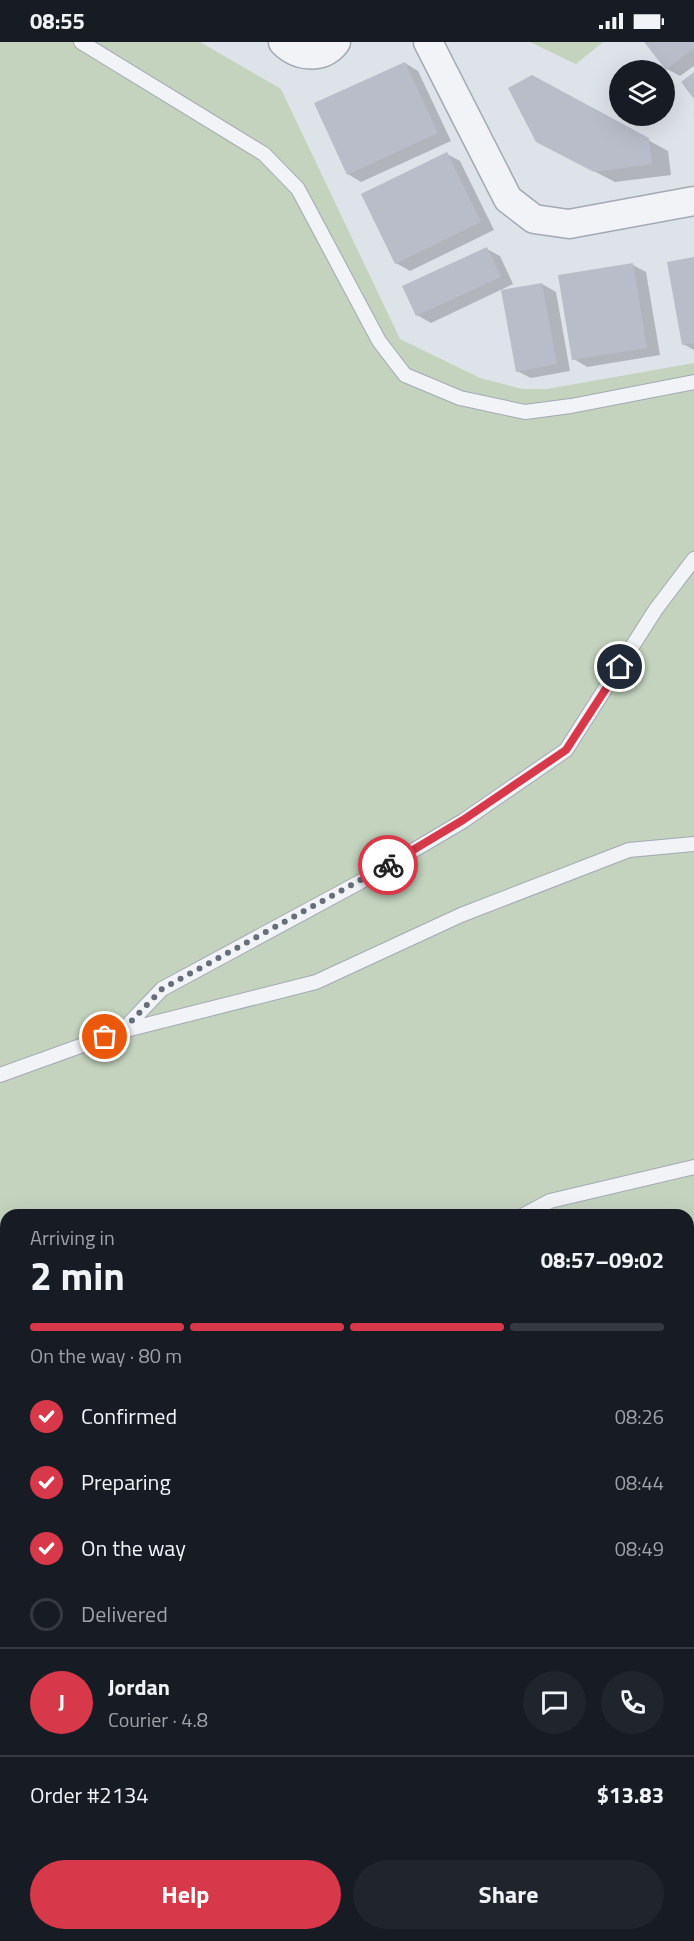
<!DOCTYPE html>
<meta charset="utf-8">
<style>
body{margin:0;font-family:"Titillium Web",sans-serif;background:#20242c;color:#f1f3f6;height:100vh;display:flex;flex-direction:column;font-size:22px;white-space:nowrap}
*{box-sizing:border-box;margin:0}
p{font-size:20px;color:#9ea1a6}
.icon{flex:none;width:33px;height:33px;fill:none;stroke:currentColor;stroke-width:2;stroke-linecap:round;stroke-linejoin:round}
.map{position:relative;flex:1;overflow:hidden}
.panel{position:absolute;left:0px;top:1167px;width:694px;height:732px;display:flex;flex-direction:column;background:#171b24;border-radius:18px 18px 0 0;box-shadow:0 6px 24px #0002}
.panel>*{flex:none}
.buttons{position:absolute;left:609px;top:18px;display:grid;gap:12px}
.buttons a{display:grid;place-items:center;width:66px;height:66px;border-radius:50%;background:#171b24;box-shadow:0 6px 24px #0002;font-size:30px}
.pin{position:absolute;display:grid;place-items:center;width:51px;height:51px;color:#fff;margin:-26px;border:3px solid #fff;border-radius:50%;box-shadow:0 2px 6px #0007}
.courier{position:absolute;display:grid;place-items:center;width:60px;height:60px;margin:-30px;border:4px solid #d8394a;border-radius:50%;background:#fff;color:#222;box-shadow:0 2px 8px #0007}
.overview em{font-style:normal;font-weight:700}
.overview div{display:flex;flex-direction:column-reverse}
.overview{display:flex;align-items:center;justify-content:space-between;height:102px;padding:0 30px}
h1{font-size:39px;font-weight:700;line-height:45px}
.bar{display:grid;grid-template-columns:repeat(4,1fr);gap:9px 6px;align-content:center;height:72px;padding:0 30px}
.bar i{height:8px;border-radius:4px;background:#363941}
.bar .selected{background:#d8394a}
.bar p{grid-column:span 4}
.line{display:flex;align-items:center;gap:15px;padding:0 30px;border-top:2px solid #363941}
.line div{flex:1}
.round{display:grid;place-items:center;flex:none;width:63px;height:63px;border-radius:32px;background:#20242c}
ol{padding:0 30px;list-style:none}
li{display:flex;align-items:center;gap:18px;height:66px}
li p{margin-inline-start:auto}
li .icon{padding:6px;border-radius:50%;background:#d8394a;color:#fff;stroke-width:4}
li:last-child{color:#9ea1a6}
li i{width:33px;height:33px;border:3px solid #363941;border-radius:50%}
.cta{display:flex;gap:12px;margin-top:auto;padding:12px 30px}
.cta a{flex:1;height:69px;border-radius:36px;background:#d8394a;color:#fff;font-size:24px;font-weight:700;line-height:69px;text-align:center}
.cta a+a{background:#20242c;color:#f1f3f6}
.status{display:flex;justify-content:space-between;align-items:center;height:42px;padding:0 30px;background:#171b24;direction:ltr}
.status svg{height:16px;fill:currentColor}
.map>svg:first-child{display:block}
.green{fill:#c3d3be;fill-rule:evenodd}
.water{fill:#96aecc}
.shadow{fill:#0003}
.building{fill:#b8bdc9}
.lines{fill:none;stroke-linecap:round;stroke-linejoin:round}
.service-casing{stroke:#a3a9b3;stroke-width:16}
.minor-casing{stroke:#a3a9b3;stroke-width:31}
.service{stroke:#f1f3f7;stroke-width:14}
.minor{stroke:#f1f3f7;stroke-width:28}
.done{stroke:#666e7c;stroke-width:6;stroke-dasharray:0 10.8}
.route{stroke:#d8394a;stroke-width:8}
</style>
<div class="status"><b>08:55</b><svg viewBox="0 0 49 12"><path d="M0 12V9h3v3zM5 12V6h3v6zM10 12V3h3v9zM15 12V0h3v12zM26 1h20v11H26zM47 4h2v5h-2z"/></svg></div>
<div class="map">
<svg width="694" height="1899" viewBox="0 0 694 1899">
<rect width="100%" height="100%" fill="#dee2e9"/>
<!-- green -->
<path class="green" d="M0 0H200L281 47 400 297 480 336 522 347H547L694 321V1899H0ZM6 1173H688V1893H6Z
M530 0H603L576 22Z"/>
<!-- water -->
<path class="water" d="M694 1297V1470L689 1475 688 1301Z
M232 1893H347L348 1899H221Z"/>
<!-- shadow -->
<path class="shadow" d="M646 0H694V24L680 34 667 27Z
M405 21 418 29 451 99 361 140 348 132Z
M648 98 668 109 671 133 615 140 557 110Z
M447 112 460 119 494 188 410 229 396 221Z
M487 207 500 214 513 242 431 281 417 273Z
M694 216V308L683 302Z
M633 223 646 230 660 313 587 325 574 317Z
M542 242 556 250 570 329 531 336 517 329Z"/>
<!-- building -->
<path class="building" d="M644 0H694V6L666 28Z
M405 20 438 91 347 133 314 61Z
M694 30V57L681 40Z
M532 33 649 96 652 122 594 130 536 100 508 46Z
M447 110 481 180 395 222 361 152Z
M487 205 501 235 416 274 402 244Z
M694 215V301L682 303 667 220Z
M633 221 647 306 572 318 558 233Z
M542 241 557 322 516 330 501 248Z"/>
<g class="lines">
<defs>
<path id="service" d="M81 0 264 112 298 147 379 299 405 333 460 356 525 370 571 364 694 340
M122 989 162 947 360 840 463 779 566 708 656 567 694 517
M0 1033 122 989 316 940 461 873 629 808 694 802
M524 1173 550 1159 694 1125
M0 1461 6 1458
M688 1629 694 1634
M0 1780 6 1778"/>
<path id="minor" d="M283 0C297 14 322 19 336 0
M428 0 508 157 534 177 569 182 694 159"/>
</defs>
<!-- service casing -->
<use href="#service" class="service-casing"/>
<!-- minor casing -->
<use href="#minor" class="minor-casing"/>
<!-- service -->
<use href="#service" class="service"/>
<!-- minor -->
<use href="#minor" class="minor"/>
</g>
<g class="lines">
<!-- done -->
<path class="done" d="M105 995 122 989 162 947 388 823"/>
<!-- route -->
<path class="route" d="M388 823 463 778 566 708 620 625"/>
</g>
</svg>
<div class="buttons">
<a><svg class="icon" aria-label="layers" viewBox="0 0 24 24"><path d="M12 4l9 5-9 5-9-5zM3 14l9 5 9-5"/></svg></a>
</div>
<div class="pin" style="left:105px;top:995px;background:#ea580c"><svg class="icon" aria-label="bag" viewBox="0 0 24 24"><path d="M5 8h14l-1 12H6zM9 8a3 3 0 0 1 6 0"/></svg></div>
<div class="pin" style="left:620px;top:625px;background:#1f2937"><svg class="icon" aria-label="home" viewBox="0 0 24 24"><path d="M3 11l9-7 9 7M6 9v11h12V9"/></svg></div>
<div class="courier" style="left:388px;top:823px"><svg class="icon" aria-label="bike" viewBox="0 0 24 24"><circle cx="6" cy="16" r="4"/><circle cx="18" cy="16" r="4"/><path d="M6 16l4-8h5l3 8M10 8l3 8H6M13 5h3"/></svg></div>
<section class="panel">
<div class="overview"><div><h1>2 min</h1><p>Arriving in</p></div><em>08:57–09:02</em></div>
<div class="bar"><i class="selected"></i><i class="selected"></i><i class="selected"></i><i></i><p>On the way · 80 m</p></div>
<ol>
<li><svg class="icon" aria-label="check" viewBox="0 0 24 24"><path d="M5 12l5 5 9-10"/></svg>Confirmed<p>08:26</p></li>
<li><svg class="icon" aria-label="check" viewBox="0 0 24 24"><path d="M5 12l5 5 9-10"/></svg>Preparing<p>08:44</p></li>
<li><svg class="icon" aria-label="check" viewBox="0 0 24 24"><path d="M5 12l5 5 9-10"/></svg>On the way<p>08:49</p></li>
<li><i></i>Delivered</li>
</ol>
<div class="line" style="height:108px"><b class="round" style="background:#d8394a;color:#fff">J</b><div><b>Jordan</b><p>Courier · 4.8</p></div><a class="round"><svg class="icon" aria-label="chat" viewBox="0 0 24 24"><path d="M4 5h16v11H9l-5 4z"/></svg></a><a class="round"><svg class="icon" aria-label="phone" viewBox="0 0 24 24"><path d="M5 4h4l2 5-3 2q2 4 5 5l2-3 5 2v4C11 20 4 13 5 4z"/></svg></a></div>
<div class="line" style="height:78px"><div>Order #2134</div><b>$13.83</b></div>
<div class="cta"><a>Help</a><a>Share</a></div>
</section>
</div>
